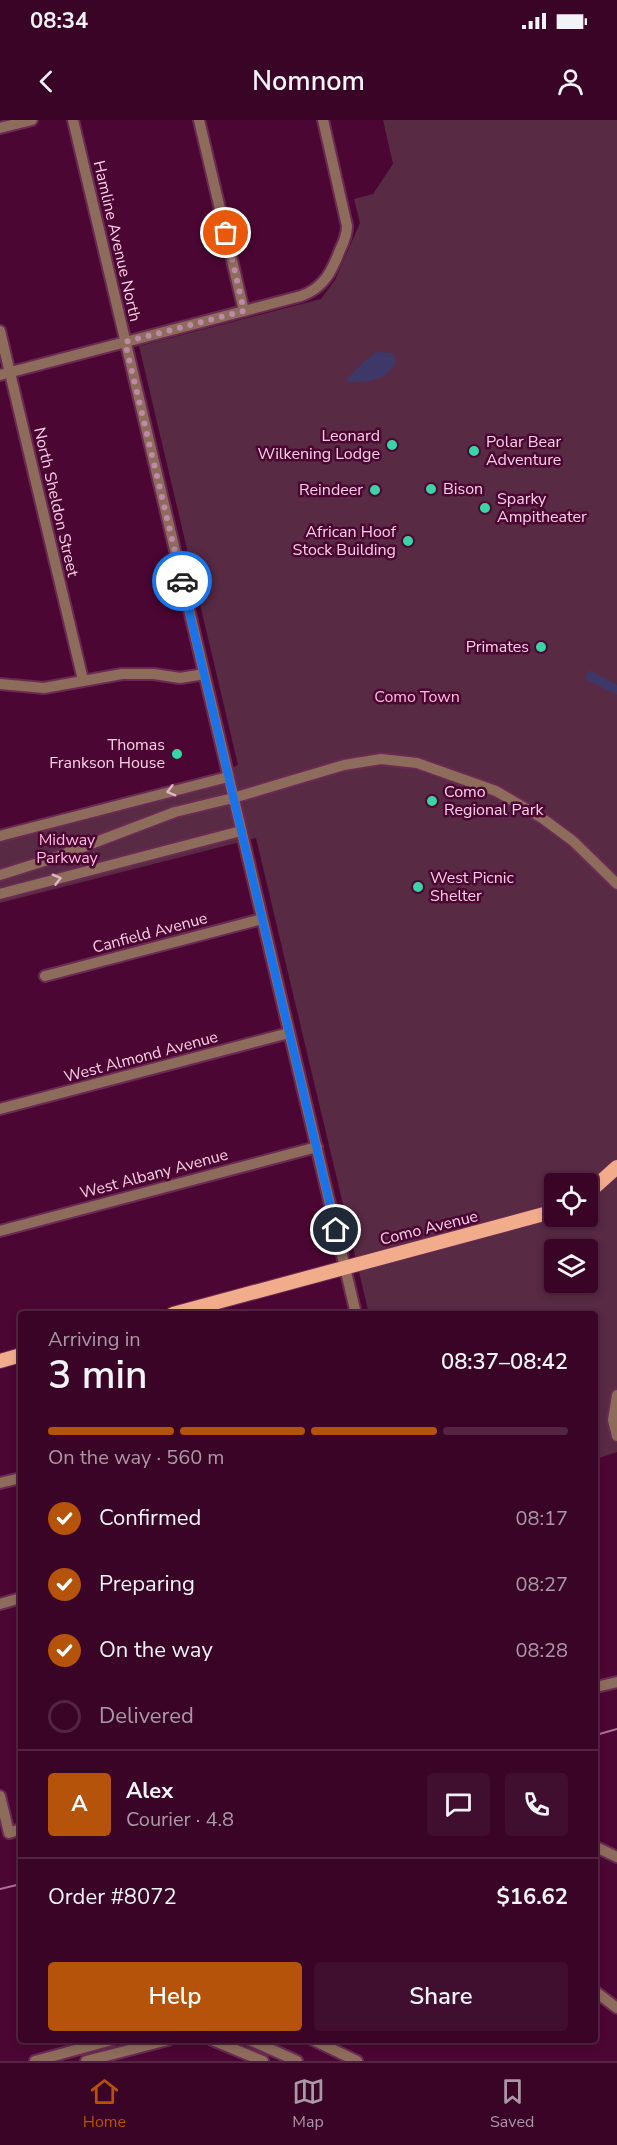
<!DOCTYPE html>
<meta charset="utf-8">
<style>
body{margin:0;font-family:"Nunito Sans",sans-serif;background:#400e2e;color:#f1f3f6;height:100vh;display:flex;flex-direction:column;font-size:22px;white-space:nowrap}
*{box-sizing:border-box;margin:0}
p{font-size:20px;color:#ab98a7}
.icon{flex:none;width:33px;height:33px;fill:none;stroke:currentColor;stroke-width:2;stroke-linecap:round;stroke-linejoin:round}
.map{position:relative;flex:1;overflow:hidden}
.drawer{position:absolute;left:18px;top:1191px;width:580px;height:732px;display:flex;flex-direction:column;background:#390426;border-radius:6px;box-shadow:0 3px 9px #0003,0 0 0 2px #532543}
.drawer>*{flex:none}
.buttons{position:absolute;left:544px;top:1053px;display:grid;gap:12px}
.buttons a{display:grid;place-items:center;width:54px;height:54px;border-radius:6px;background:#390426;box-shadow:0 3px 9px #0003,0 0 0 2px #532543;font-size:30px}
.pin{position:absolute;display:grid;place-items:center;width:51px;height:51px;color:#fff;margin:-26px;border:3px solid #fff;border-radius:50%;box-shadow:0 2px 6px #0007}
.courier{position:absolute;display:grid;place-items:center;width:60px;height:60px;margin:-30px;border:4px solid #1a73e8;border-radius:50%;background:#fff;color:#222;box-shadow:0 2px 8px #0007}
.head em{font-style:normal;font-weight:600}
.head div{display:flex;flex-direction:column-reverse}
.head{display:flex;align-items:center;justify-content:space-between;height:102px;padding:0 30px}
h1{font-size:39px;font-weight:600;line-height:45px}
.bar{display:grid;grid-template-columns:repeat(4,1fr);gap:9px 6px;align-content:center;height:72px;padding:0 30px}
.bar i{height:8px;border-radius:4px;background:#532543}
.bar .selected{background:#b45309}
.bar p{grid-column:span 4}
.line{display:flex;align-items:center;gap:15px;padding:0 30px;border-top:2px solid #532543}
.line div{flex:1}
.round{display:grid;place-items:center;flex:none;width:63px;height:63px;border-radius:6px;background:#400e2e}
ol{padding:0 30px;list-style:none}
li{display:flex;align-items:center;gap:18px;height:66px}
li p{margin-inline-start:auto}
li .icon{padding:6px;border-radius:50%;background:#b45309;color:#fff;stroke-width:4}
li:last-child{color:#ab98a7}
li i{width:33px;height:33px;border:3px solid #532543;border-radius:50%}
.cta{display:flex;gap:12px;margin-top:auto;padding:12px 30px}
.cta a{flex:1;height:69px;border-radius:6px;background:#b45309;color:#fff;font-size:24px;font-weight:600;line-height:69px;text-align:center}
.cta a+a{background:#400e2e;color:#f1f3f6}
.status{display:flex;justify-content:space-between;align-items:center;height:42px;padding:0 30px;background:#390426;direction:ltr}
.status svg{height:16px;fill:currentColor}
header{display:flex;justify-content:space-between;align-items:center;height:78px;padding:0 30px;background:#390426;font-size:27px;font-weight:600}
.tab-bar{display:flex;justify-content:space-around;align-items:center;height:84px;border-top:2px solid #532543;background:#390426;font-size:16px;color:#ab98a7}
.tab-bar a{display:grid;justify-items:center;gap:3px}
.tab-bar .selected{color:#b45309}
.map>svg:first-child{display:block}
.park{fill:#582a43;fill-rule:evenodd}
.water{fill:#3e3868}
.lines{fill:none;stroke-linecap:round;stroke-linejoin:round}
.minor-casing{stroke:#6b2a53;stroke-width:14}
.major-casing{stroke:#6b2a53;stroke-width:16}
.minor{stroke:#8d6c5b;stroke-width:10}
.major{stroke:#f1ad8b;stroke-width:14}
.rail{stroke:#aa7292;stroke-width:2}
.oneway{stroke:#dfb6c2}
.done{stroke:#bd89a6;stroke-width:6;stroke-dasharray:0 10.8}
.route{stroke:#1a73e8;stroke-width:8}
.poi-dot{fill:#3ad4a5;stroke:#4c0633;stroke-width:2}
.labels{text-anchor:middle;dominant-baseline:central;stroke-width:5;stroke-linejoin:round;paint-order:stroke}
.street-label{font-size:16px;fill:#facfe4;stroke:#4c0633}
.poi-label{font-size:16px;fill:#facfe4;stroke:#4c0633;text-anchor:end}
.park-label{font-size:16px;fill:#ffbcdd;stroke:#4c0633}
</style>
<div class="status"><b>08:34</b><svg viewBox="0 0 49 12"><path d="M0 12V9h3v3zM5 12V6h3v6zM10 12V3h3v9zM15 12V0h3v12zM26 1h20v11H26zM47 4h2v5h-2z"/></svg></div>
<header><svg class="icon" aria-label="back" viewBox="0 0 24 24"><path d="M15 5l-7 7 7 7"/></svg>Nomnom<svg class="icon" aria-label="person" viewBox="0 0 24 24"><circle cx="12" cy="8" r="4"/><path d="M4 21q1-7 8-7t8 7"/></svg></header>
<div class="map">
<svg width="617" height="1941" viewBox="0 0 617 1941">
<rect width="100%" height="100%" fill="#4c0633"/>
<!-- park -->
<path class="park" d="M383 0H617V1332L596 1339V1194H369L256 718 0 783V710L218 655 238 645 139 226 321 179 335 160 360 103 354 79 373 74 393 44ZM555 1064H588V1096H555ZM555 1130H588V1162H555Z"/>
<!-- water -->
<path class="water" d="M376 232 392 233 396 241C389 261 363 264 346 261 349 255 370 236 376 232Z
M589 550 617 565V575L585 559Z"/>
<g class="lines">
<defs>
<path id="minor" d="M73 0 356 1194
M199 0 244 191
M0 8 32 0
M0 211 83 560
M0 255 301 176C324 168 332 151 340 130 344 122 347 115 347 106L323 0
M0 564 44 568 122 554H154L180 558 204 554
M0 716 228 657
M0 755 54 738 175 692 233 678 344 645 381 639 417 643 496 671 542 698 573 721 617 764
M0 774 241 711
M45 856 262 799
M0 989 289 913
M0 1111 317 1027
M617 1275 613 1300 617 1316
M0 1363 21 1358
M0 1484 21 1478
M596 1567 617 1562
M0 1676 9 1713 21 1709
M596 1727 617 1737
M596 1872 617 1888
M212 1920 263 1941
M250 1920 297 1941
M313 1920 357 1941
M35 1941 112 1920
M86 1941 168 1920"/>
<path id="major" d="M588 1073 617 1047
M173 1194 555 1091
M0 1241 21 1235"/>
</defs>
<!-- minor casing -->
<use href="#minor" class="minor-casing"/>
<!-- major casing -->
<use href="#major" class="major-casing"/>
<!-- minor -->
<use href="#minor" class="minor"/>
<!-- major -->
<use href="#major" class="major"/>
<!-- rail -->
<path class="rail" d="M596 1615 617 1609
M0 1769 21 1764"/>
</g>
<!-- one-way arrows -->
<defs><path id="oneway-chevron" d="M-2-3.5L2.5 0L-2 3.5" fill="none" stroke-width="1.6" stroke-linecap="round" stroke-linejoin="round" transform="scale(1.5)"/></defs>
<g class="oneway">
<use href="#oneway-chevron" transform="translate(171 671) rotate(165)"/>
<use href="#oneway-chevron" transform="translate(57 759) rotate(-15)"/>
</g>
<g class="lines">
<!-- done -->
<path class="done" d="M182 461 125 222 244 191 226 113"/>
<!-- route -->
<path class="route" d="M182 461 336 1110"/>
</g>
<!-- markers -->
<g class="poi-dot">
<circle cx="392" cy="325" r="6"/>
<circle cx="474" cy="331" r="6"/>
<circle cx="431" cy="369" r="6"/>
<circle cx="375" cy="370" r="6"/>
<circle cx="485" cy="388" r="6"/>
<circle cx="408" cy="421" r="6"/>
<circle cx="541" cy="527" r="6"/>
<circle cx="177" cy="634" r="6"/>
<circle cx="432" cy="681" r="6"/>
<circle cx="418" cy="767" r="6"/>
</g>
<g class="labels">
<!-- street labels -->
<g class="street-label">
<text transform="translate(117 121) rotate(77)">Hamline Avenue North</text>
<text transform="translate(56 382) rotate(77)">North Sheldon Street</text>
<text transform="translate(150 813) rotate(-15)">Canfield Avenue</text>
<text transform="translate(141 937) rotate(-15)">West Almond Avenue</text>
<text transform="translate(154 1054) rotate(-15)">West Albany Avenue</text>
<text transform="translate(429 1108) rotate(-14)">Como Avenue</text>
</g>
<!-- poi labels -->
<g class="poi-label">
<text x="380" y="316">Leonard<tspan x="380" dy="18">Wilkening Lodge</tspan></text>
<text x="486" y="322" text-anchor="start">Polar Bear<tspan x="486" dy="18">Adventure</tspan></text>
<text x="443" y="369" text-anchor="start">Bison</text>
<text x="363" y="370">Reindeer</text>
<text x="497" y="379" text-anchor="start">Sparky<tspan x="497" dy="18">Ampitheater</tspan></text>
<text x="396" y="412">African Hoof<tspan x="396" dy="18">Stock Building</tspan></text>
<text x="529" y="527">Primates</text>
<text x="165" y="625">Thomas<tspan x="165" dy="18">Frankson House</tspan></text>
<text x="444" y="672" text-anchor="start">Como<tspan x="444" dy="18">Regional Park</tspan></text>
<text x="430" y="758" text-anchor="start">West Picnic<tspan x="430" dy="18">Shelter</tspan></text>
</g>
<!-- park labels -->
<g class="park-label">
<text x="417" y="577">Como Town</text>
<text x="67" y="720">Midway<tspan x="67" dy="18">Parkway</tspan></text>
</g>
</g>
</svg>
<div class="buttons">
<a><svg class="icon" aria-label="locate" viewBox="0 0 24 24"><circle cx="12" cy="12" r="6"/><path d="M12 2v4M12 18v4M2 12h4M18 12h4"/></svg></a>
<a><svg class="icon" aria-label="layers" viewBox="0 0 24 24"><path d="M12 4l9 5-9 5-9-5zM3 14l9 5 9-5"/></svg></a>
</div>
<div class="pin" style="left:226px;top:113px;background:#ea580c"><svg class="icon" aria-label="bag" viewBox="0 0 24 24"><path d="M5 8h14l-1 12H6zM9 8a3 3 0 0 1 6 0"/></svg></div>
<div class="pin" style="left:336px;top:1110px;background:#1f2937"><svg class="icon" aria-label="home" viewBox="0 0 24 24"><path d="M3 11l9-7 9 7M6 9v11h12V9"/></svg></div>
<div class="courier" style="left:182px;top:461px"><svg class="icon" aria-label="car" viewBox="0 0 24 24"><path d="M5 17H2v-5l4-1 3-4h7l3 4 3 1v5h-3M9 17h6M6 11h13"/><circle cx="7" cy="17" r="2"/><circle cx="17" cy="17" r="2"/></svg></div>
<section class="drawer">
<div class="head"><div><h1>3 min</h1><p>Arriving in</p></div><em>08:37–08:42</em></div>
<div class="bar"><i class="selected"></i><i class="selected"></i><i class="selected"></i><i></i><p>On the way · 560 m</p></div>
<ol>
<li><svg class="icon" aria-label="check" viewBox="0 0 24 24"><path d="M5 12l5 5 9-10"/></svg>Confirmed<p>08:17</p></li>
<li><svg class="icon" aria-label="check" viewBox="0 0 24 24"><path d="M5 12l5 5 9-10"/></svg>Preparing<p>08:27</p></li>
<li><svg class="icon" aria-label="check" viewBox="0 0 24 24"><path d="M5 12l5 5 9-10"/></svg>On the way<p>08:28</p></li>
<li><i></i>Delivered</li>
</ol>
<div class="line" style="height:108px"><b class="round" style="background:#b45309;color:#fff">A</b><div><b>Alex</b><p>Courier · 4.8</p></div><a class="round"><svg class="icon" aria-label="chat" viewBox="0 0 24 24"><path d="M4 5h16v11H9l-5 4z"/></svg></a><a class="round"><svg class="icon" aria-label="phone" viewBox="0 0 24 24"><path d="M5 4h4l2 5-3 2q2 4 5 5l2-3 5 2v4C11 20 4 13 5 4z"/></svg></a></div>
<div class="line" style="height:78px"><div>Order #8072</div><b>$16.62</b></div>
<div class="cta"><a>Help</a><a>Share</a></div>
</section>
</div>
<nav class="tab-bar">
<a class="selected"><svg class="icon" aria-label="home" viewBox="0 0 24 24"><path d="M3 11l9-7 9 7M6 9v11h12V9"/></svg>Home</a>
<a><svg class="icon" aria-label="map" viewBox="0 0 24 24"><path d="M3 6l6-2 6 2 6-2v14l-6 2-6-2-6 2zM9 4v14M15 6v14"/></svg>Map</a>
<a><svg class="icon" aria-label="saved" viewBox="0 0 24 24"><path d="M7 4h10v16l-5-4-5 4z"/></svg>Saved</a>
</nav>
